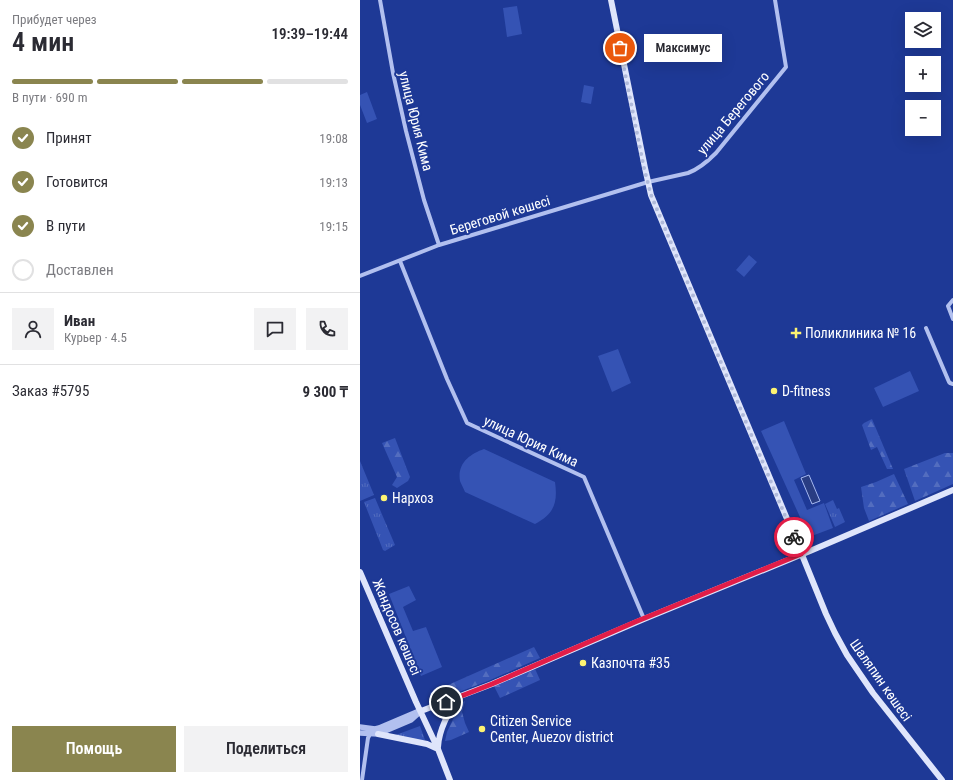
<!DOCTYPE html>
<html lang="ru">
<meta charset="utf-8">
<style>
body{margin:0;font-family:"Roboto Condensed",sans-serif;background:#f2f2f3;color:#2b2b33;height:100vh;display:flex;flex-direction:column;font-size:15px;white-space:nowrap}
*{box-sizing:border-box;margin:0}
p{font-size:13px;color:#7c7c81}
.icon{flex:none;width:22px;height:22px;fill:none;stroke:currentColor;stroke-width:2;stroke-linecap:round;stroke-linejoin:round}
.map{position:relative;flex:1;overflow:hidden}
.sheet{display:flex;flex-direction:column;background:#fff;width:360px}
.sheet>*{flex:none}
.controls{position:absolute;left:545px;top:12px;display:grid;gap:8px}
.controls a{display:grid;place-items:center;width:36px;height:36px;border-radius:0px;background:#fff;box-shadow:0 4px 16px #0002;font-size:20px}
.pin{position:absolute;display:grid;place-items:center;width:34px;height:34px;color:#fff;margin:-17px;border:2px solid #fff;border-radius:50%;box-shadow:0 1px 4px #0007}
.courier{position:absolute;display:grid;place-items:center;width:40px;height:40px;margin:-20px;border:3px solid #e11d48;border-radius:50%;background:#fff;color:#222;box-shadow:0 1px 5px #0007}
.bubble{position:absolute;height:28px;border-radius:0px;background:#fff;box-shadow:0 4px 16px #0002;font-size:13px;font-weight:600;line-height:28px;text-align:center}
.headline em{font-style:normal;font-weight:600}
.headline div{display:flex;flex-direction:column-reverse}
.headline{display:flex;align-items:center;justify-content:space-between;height:68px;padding:0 12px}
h1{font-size:26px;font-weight:600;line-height:30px}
.bar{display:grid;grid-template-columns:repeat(4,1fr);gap:6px 4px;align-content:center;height:48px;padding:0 12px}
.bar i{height:5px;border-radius:3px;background:#e1e1e2}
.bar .active{background:#8a854f}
.bar p{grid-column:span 4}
.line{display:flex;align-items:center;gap:10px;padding:0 12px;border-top:1px solid #e1e1e2}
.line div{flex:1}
.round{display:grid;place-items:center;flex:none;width:42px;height:42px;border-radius:0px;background:#f2f2f3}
ol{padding:0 12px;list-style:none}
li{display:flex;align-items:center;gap:12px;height:44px}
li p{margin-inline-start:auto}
li .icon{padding:4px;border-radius:50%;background:#8a854f;color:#fff;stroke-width:4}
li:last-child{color:#7c7c81}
li i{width:22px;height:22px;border:2px solid #e1e1e2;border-radius:50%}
.action{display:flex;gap:8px;margin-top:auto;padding:8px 12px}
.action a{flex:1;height:46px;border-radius:0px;background:#8a854f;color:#fff;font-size:16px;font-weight:600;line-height:46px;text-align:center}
.action a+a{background:#f2f2f3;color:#2b2b33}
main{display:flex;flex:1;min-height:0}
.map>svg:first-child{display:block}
.grass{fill:url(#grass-tufts)}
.forest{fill:url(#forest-firs)}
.green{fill:#3553b4}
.water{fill:#293d83;stroke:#a5b8f0}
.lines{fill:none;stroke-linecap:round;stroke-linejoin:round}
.minor{stroke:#b2c0ef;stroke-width:4}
.tertiary{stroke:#b2c0ef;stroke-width:5.5}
.secondary{stroke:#dfe5fb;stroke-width:6}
.done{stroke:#b0bada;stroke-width:4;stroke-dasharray:0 7.2}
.route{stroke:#e11d48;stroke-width:5}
.poi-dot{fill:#fdf372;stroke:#1e3996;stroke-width:1.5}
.labels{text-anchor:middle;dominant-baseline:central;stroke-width:4;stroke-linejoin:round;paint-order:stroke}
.street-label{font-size:14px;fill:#fff;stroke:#1e3996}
.poi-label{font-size:14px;fill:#fff;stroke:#1e3996;text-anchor:start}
</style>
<main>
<section class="sheet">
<div class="headline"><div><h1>4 мин</h1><p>Прибудет через</p></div><em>19:39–19:44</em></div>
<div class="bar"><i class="active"></i><i class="active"></i><i class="active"></i><i></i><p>В пути · 690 m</p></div>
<ol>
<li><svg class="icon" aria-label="check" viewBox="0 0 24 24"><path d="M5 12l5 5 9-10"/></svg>Принят<p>19:08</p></li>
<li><svg class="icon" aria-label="check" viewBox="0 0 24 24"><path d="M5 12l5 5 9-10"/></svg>Готовится<p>19:13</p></li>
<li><svg class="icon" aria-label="check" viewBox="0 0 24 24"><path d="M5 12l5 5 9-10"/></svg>В пути<p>19:15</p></li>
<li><i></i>Доставлен</li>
</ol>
<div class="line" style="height:72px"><a class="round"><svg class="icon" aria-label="person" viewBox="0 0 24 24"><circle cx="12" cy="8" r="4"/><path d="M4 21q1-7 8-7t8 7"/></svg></a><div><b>Иван</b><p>Курьер · 4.5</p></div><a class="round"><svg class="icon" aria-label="chat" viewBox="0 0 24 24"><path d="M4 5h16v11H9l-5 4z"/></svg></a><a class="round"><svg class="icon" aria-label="phone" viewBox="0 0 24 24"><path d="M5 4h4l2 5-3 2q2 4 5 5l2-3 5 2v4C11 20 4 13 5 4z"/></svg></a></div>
<div class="line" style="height:52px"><div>Заказ #5795</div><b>9 300 ₸</b></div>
<div class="action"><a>Помощь</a><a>Поделиться</a></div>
</section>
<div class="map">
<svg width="593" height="780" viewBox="0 0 593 780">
<defs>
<pattern id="grass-tufts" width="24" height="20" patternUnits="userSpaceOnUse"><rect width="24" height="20" fill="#3553b4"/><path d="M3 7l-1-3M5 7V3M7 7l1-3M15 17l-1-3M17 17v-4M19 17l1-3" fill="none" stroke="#536dbf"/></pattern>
<pattern id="forest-firs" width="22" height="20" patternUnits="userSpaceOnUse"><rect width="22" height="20" fill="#3553b4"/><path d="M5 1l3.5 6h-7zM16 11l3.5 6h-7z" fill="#536dbf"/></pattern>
</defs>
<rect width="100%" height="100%" fill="#1e3996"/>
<!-- grass -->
<path class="grass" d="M0 461 14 495 0 501Z
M15 498 35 545 25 551 23 550 4 502Z
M473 500 477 509 479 508 485 522 475 527 465 504Z
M60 726 65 740H54L33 736Z"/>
<!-- forest -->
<path class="forest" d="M512 419 533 469H527L517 447 511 450 502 425 504 423Z
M35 438 50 477 48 481 37 488 32 485 37 477 22 443Z
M585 453H593V484L555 501 544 469Z
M534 474 548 504 509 521 504 508 501 487 516 482Z
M174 647 180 658 128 681 75 701 70 693Z
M175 669 176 671 180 680 140 698 134 686Z
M105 701 102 712 105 723 109 732 91 740 85 741 87 732 96 713V706Z"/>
<!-- green -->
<path class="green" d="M157 6 162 34 147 37 143 8Z
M224 85 234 87 231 104 221 102Z
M7 92 17 119 7 123 0 105V95Z
M389 255 397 262 384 277 376 270Z
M258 349 271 383 252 392 238 356Z
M550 371 559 391 523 407 514 388Z
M424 421 446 474 434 480 447 510 464 503 473 528 449 537 401 431Z
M124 449 195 482C198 503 194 514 175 524L105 492C104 489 101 484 100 481 97 463 110 454 124 449Z
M49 586 56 600 43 607 53 631 66 627 82 667 61 676 29 594Z"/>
<!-- water -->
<path class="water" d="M449 475 460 501 452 504 441 478Z"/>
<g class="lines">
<!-- minor -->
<path class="minor" d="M20 0 33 73 46 131 64 200 79 245
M40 261 87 379 107 423 224 477 284 619
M0 276 79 245 288 182 328 173C339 169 347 162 356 153L426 67 415 0
M593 300 588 306 593 319
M566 328 589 382 590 383 593 384
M2 780 8 738 10 734"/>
<!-- tertiary -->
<path class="tertiary" d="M0 727 15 729 19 728 59 711
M0 733 18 734 51 720 61 711"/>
<!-- secondary -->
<path class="secondary" d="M251 0 285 168 291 195 438 545 466 614 475 633 487 655 513 693 582 780
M0 572 56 702 78 749 90 780
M61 711 132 684 284 619 450 551 593 490
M18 734 67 744 78 749
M78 747C79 729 89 712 98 697"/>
</g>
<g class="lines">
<!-- done -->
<path class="done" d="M260 48 284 168 291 195 434 537"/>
<!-- route -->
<path class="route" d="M86 702 132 684 275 622 441 554 434 537"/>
</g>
<!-- markers -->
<g class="poi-dot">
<path d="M434 327h4v4h4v4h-4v4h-4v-4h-4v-4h4z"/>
<circle cx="414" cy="391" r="4"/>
<circle cx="24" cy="498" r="4"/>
<circle cx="223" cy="663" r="4"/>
<circle cx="122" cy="729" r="4"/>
</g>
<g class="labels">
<!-- street labels -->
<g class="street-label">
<text transform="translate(373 113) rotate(-50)">улица Берегового</text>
<text transform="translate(56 121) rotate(76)">улица Юрия Кима</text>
<text transform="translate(140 215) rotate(-17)">Береговой көшесі</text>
<text transform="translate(171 441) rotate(25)">улица Юрия Кима</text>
<text transform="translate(37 627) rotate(67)">Жандосов көшесі</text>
<text transform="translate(521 680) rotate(55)">Шаляпин көшесі</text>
</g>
<!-- poi labels -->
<g class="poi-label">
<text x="445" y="333">Поликлиника № 16</text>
<text x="422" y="391">D-fitness</text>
<text x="32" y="498">Нархоз</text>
<text x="231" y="663">Казпочта #35</text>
<text x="130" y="721">Citizen Service<tspan x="130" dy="16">Center, Auezov district</tspan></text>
</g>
</g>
</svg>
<div class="controls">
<a><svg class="icon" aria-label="layers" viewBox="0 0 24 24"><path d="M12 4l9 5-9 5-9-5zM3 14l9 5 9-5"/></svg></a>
<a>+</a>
<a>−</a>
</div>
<div class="pin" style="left:260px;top:48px;background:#ea580c"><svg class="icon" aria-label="bag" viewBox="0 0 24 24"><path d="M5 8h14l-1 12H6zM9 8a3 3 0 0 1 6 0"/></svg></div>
<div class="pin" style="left:86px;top:702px;background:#1f2937"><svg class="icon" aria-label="home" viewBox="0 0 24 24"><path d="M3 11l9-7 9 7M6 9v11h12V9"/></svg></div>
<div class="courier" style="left:434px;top:537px"><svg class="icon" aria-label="bike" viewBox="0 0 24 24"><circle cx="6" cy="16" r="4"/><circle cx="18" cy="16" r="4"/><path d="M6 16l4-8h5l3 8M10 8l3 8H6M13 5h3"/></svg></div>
<div class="bubble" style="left:284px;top:34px;width:78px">Максимус</div>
</div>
</main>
